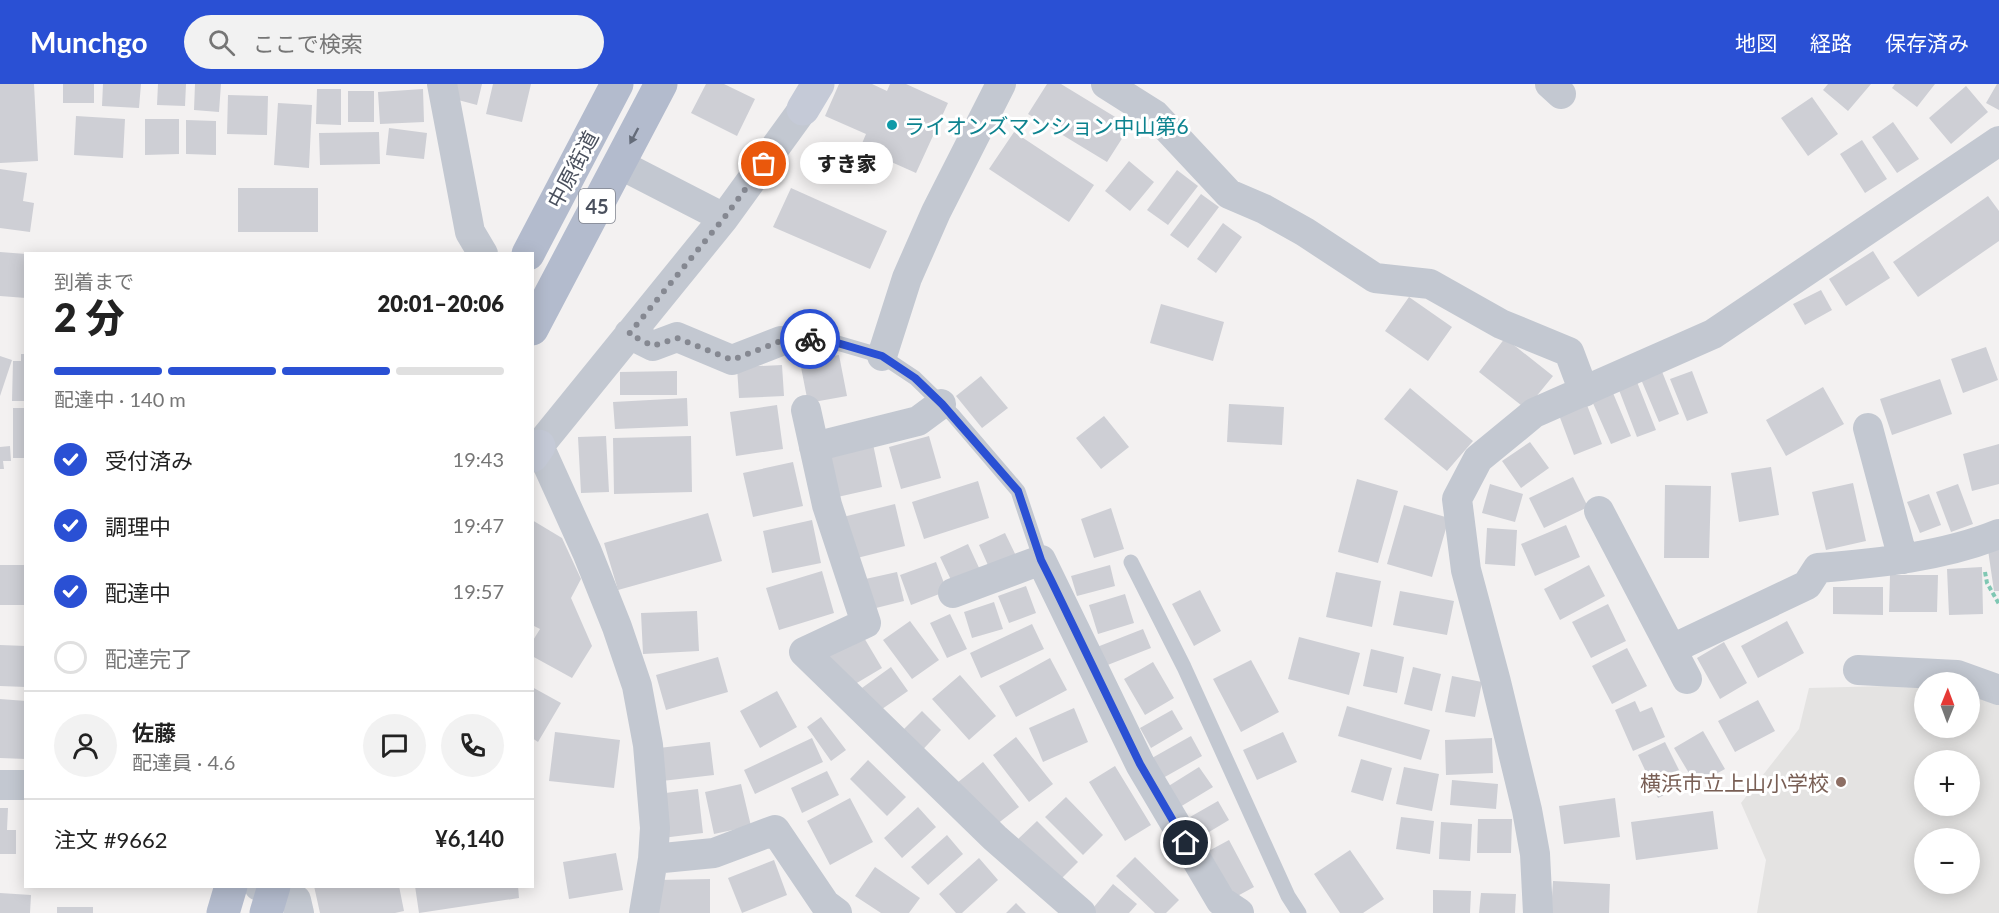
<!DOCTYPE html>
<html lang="ja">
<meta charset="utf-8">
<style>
body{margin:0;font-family:Lato,"Noto Sans JP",sans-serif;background:#f2f2f2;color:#222;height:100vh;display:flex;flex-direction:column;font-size:22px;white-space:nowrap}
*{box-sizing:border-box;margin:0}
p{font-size:20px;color:#767676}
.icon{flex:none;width:33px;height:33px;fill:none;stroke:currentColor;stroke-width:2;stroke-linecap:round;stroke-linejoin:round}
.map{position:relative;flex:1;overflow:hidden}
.drawer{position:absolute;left:24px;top:168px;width:510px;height:636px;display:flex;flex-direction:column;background:#fff;border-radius:0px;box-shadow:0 3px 15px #0003}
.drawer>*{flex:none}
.needle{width:39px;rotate:1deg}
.buttons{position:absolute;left:1914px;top:588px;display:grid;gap:12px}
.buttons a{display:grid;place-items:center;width:66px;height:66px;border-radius:50%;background:#fff;box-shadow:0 3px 15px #0003;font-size:30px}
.pin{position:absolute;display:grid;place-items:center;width:51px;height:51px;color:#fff;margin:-26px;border:3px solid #fff;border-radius:50%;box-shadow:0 2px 6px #0007}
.courier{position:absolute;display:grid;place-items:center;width:60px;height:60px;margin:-30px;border:4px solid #2a50d4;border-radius:50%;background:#fff;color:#222;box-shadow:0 2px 8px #0007}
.bubble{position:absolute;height:42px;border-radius:21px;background:#fff;box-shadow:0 3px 15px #0003;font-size:20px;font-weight:800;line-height:42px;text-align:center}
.summary em{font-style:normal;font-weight:800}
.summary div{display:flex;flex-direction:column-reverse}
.summary{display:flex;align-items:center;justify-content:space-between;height:102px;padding:0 30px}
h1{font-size:39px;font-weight:800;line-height:45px}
.bar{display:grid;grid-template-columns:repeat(4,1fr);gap:9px 6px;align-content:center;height:72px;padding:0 30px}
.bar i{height:8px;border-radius:4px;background:#e0e0e0}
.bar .on{background:#2a50d4}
.bar p{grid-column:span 4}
.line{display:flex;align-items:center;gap:15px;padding:0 30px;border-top:2px solid #e0e0e0}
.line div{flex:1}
.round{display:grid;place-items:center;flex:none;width:63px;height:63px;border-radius:32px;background:#f2f2f2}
ol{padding:0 30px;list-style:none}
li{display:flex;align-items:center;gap:18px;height:66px}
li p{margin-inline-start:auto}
li .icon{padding:6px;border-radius:50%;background:#2a50d4;color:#fff;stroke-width:4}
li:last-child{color:#767676}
li i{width:33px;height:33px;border:3px solid #e0e0e0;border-radius:50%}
header{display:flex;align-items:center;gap:36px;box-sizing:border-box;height:84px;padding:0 30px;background:#2a50d4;color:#fff}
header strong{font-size:28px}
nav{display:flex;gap:33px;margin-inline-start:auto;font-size:21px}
.search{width:420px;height:54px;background:#f2f2f2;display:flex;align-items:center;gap:15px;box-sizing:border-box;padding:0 21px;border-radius:33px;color:#767676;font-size:22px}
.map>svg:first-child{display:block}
.education{fill:#e4e3e2;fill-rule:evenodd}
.building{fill:#cecfd5}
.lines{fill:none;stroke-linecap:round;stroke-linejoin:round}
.path{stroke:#7fc7b3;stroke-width:4;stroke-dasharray:4.5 3;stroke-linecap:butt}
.lane{stroke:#c3c8d1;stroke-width:15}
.street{stroke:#c3c8d1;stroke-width:30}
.secondary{stroke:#c5cad7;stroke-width:33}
.primary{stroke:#b3bbcd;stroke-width:33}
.oneway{fill:#646b79}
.done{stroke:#858891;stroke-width:6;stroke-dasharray:0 10.8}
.route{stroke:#2a50d4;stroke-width:8}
.culture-dot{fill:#0f9aa8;stroke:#fff;stroke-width:2}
.education-dot{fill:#8d6e63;stroke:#fff;stroke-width:2}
.labels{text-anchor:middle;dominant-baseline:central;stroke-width:6;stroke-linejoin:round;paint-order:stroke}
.shield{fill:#fff;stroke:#80848e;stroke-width:1.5}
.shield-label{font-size:20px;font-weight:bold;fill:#4a505d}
.culture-label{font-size:21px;fill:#0d838f;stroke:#fff;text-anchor:start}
.street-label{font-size:21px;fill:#4a505d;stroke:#fff}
.education-label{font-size:21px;fill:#785e54;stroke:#fff;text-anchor:end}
</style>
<header>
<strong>Munchgo</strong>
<div class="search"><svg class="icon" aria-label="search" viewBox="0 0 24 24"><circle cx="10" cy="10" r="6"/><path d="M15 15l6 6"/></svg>ここで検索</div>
<nav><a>地図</a><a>経路</a><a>保存済み</a></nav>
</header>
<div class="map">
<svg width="1999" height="829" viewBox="0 0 1999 829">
<rect width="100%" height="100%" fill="#f3f1f1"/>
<!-- education -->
<path class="education" d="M1924 601V644H1970V606L1999 619V829H1757L1766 776 1741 719 1799 645 1809 604ZM1924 676H1970V722H1924ZM1924 754H1970V800H1924Z"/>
<!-- building -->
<path class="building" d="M0 0H34L38 77 0 79Z
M63 0H94V19H63Z
M103 0H141L139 24 102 22Z
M158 0H186L185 22 157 21Z
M195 0H221L219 28 194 26Z
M450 0H482L477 21 447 13Z
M493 0H531L522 38 486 30Z
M706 0H724L755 15 737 52 691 29Z
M839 0H872L887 7 890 0H906L948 19 916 89 860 64 866 50 825 32Z
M1047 0H1061L1130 42 1107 78 1028 30Z
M1828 0H1871L1848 27 1823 6Z
M1895 0H1935L1917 23 1892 4Z
M1997 0H1999V26L1986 19Z
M1966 2 1988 28 1951 60 1929 34Z
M317 5H341V41L316 40Z
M423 5 424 38 380 40 378 8Z
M348 7H374V38H348Z
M228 11 268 12 267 51 227 50Z
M1812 13 1838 50 1808 72 1781 34Z
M278 19 312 21 309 84 274 81Z
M76 32 125 35 123 74 74 71Z
M145 35H179V70L145 71Z
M186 36 216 37V71L186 70Z
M1893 38 1919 75 1897 89 1872 53Z
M389 44 427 49 424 75 386 71Z
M379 48 380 80 320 81 319 49Z
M1014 48 1094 101 1069 138 989 85Z
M1862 56 1887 95 1865 109 1840 70Z
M1129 77 1154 98 1130 127 1105 107Z
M0 85 27 89 23 117 34 119 30 148 0 144Z
M1177 86 1198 102 1168 141 1147 126Z
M238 104H318V148H238Z
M791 104 887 147 870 185 773 143Z
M1201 110 1219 123 1188 164 1170 151Z
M1988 112 1999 127V157L1918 213 1893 178Z
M1223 139 1242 153 1216 189 1197 175Z
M1873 167 1890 194 1846 222 1829 195Z
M0 168 26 170V214L0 212Z
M1821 206 1832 226 1805 241 1793 220Z
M1409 213 1452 243 1428 277 1385 247Z
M1161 220 1224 238 1213 277 1150 259Z
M1505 254 1553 292 1526 325 1479 288Z
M1986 263 1998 296 1963 309 1951 275Z
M21 270H26V317H12L13 277H21Z
M839 271 847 312 808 319 800 278Z
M0 272 12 276 0 312Z
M782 281 784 312 739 314 737 283Z
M1661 285 1679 330 1659 338 1640 293Z
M677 287V311H620V288Z
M1692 287 1708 329 1687 337 1670 295Z
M981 292 1008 324 982 344 956 312Z
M1940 295 1952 330 1892 351 1880 315Z
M1637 298 1656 346 1637 353 1619 306Z
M1823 303 1844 340 1786 372 1766 336Z
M1410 304 1473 357 1447 387 1384 335Z
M1613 309 1631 352 1611 360 1592 317Z
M687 314 688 342 615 345 613 318Z
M1229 320 1284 323 1282 361 1227 358Z
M777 321 783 365 736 372 730 328Z
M1587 321 1602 360 1574 371 1559 331Z
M13 324H26V374H13Z
M1104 332 1129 363 1101 385 1076 354Z
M606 352 609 408 581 409 578 353Z
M691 352 692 408 614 410 613 354Z
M929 352 941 394 901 405 889 363Z
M1530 358 1549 384 1521 404 1502 377Z
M873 360 882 403 833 414 823 371Z
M1999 360V400L1972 407 1963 370Z
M10 362 11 377H3L4 385H0V363Z
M793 378 803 422 753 433 743 389Z
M1771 383 1779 431 1739 438 1731 389Z
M1573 393 1588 423 1544 444 1529 414Z
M1357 395 1398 407 1378 479 1338 468Z
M978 397 989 434 924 455 912 418Z
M1853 399 1866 457 1826 466 1812 408Z
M1490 400 1523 410 1515 438 1482 429Z
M1958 400 1973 440 1951 448 1936 408Z
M1665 401 1711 402 1709 474H1664Z
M1929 410 1941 441 1920 449 1907 418Z
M895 420 905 462 849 476 839 434Z
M1404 421 1449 434 1432 493 1387 480Z
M1111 424 1124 465 1094 474 1081 435Z
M708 429 722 477 618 506 604 459Z
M532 436 562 454 581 495 571 514 592 562 572 594 532 572V558L540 545 532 541Z
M812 436 821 479 772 489 763 447Z
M1566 441 1580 473 1535 492 1521 460Z
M1487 444 1517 446 1515 482 1485 480Z
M1005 449 1018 476 991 488 979 461Z
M968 460 980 486 953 500 940 473Z
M1999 464V507H1994L1988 466Z
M936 478 947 507 911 521 900 491Z
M0 481H26V521H0Z
M1110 481 1115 502 1077 512 1071 492Z
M1589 481 1605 512 1560 536 1544 505Z
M1982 483 1983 530 1949 531 1947 485Z
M822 487 834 529 779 546 766 504Z
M897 488 904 517 868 526 861 496Z
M1336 488 1381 497 1372 543 1326 533Z
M1890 491H1938L1937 528H1889Z
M1026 502 1036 529 1009 539 998 512Z
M1833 503H1883V531L1833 530Z
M1200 506 1221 547 1194 562 1172 520Z
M1400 507 1454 517 1447 551 1393 541Z
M1125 510 1134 539 1098 550 1089 521Z
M994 518 1003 545 972 554 964 528Z
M1608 520 1626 557 1591 574 1572 538Z
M697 527 699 567 643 570 641 529Z
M950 530 967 565 947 574 930 539Z
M910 537 939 576 912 595 883 556Z
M1787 537 1804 569 1758 594 1741 562Z
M1032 540 1044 565 981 594 970 569Z
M1143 545 1151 564 1105 582 1097 563Z
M863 552 882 584 845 606 826 574Z
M1299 553 1360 569 1349 611 1288 595Z
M1724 558 1747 599 1720 615 1697 574Z
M0 561 26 562V603L0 602Z
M1627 564 1647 602 1612 620 1592 582Z
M1371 565 1404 573 1397 609 1363 602Z
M718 573 728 608 666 626 656 591Z
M1050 574 1067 606 1016 633 999 602Z
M1251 576 1279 628 1241 648 1213 595Z
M1153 578 1174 614 1145 631 1124 595Z
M891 583 908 607 872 632 855 609Z
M1413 583 1441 590 1432 627 1404 620Z
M960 591 996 632 969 656 932 615Z
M1452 592 1482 598 1475 633 1445 628Z
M532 603 561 619 538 658 532 654Z
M777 607 797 643 760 664 740 627Z
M0 615 26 617V675L0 674Z
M1758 616 1775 647 1735 668 1718 637Z
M1635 617 1640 628 1652 623 1665 653 1633 667 1615 626Z
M1347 622 1430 646 1421 676 1338 652Z
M1074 624 1088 658 1043 678 1029 644Z
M1172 626 1183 645 1151 664 1140 644Z
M922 627 941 646 916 673 896 653Z
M821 633 846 666 831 677 807 643Z
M1703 647 1725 685 1696 701 1674 664Z
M555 648 620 656 614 704 549 697Z
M1283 648 1297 678 1257 696 1243 666Z
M1191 652 1202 672 1163 694 1152 674Z
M1016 653 1053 700 1029 718 993 671Z
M812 654 823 678 755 710 744 686Z
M1492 654 1493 689 1446 691 1445 656Z
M710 658 714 691 662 697 659 664Z
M1665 658 1686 700 1658 714 1638 671Z
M1361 675 1392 684 1383 717 1351 708Z
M868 676 906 713 887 732 850 695Z
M983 678 1019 723 992 744 957 699Z
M1115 682 1151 741 1125 757 1089 698Z
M1199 683 1213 703 1180 723 1167 703Z
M1404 683 1439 690 1432 727 1396 720Z
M827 687 839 711 802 729 791 704Z
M1452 696 1498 700 1496 725 1450 721Z
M741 700 751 742 714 750 705 708Z
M698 705 703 749 662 754 657 710Z
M1066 713 1103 751 1083 771 1045 733Z
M850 714 873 758 830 781 807 737Z
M1615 714 1620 753 1564 760 1559 722Z
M1218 717 1229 736 1194 757 1183 737Z
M918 723 936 743 902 774 884 754Z
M0 724H8L7 746H16V770H0Z
M1713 727 1718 765 1636 776 1631 738Z
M1401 733 1434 737 1430 770 1396 765Z
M1478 735H1512L1511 769H1477Z
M1037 737 1078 778 1057 799 1015 758Z
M1441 738 1472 740 1470 777 1439 775Z
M947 751 963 770 928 801 911 783Z
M1229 756 1254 803 1230 816 1205 769Z
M1350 766 1384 815 1363 829H1340L1314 790Z
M616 769 623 806 569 815 563 778Z
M1135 773 1179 816 1166 829H1155L1116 792Z
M979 774 998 796 962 829H956L939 810Z
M774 776 787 811 742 829 728 794Z
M875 783 920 814 909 829H881L855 812Z
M710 795V829H658L657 796Z
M1553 797 1610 800 1609 829H1551Z
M1113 800 1137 820 1129 829H1089Z
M314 802H399L404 827 395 829H320Z
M415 802H518L519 814 419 829Z
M1433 806 1471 807 1470 829H1433Z
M0 809 31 811 30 829H0Z
M1481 809 1516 810 1515 829H1479Z
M1016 819 1026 829H1006Z
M57 823H93V829H57Z"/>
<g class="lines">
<!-- path -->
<path class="path" d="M1985 488 1987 499 1999 520"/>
<!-- lane -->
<path class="lane" d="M781 257 813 255 834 258 882 272 915 294 953 331 1018 407 1041 476
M1131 478 1184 583 1288 812 1299 829"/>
<!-- street -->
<path class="street" d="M442 0 470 148 483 170
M1106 0 1155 31 1229 110 1264 125 1305 148 1375 194 1430 200 1501 240 1569 268 1584 308
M1550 0 1561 10
M619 80 724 134
M629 250 653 262 677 253 732 276 781 257
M882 272 907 194 936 128 1001 0
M806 326 827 421 866 539 804 568 995 754 1081 829
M1868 344 1903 475
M814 363 918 337 941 320
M1599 427 1687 595
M953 509 1041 476 1140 680 1221 817 1239 829
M1672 565 1807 501 1818 484C1878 479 1942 473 1999 450
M1858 586 1957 591 1999 606
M0 701H26
M653 775 714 769 775 746 825 820 837 829
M259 802 296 816 299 829
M644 829 653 775 655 744 648 661 637 602 617 543 587 468 539 362 724 134 803 25
M1538 829 1535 770 1527 726 1496 598 1466 486 1457 415 1478 375 1534 329 1713 250 1999 57"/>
<!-- secondary -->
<path class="secondary" d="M803 25 818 0
M532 372 539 362"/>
<!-- primary -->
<path class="primary" d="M528 170 617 0
M532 245 661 0
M223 829 231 802
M266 829 274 802"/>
</g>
<!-- one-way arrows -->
<defs><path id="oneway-solid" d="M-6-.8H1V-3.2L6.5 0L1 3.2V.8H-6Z" transform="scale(1.5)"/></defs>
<use class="oneway" href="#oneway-solid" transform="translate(634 52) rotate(118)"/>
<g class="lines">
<!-- done -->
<path class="done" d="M764 80 724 134 629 250 653 262 677 254 732 276 781 257 810 255"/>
<!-- route -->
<path class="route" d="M810 255 834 258 882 272 915 294 942 320 1018 407 1041 476 1051 496 1140 680 1186 759"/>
</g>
<!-- markers -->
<circle class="culture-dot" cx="892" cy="41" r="6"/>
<circle class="education-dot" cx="1841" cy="698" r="6"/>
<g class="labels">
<!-- shield labels -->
<rect class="shield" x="579" y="105" width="36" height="34" rx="4.5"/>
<g class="shield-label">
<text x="597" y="122">45</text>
</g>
<!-- culture labels -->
<g class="culture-label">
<text x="904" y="41">ライオンズマンション中山第6</text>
</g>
<!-- street labels -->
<g class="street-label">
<text transform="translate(572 85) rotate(-62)">中原街道</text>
</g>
<!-- education labels -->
<g class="education-label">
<text x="1829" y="698">横浜市立上山小学校</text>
</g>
</g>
</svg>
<div class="buttons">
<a><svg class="needle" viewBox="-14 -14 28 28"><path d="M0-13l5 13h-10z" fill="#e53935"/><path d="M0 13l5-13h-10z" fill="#767676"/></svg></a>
<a>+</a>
<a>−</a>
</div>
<div class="pin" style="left:764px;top:80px;background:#ea580c"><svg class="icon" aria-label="bag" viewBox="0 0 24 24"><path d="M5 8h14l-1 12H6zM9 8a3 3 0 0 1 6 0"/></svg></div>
<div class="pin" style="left:1186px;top:759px;background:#1f2937"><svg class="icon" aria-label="home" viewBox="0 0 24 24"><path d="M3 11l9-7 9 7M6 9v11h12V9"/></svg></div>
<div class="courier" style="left:810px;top:255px"><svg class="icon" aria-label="bike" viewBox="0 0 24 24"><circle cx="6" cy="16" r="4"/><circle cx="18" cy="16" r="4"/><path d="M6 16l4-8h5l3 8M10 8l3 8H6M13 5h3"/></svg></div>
<div class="bubble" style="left:800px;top:58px;width:93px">すき家</div>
<section class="drawer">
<div class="summary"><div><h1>2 分</h1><p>到着まで</p></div><em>20:01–20:06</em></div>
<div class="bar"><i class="on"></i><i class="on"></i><i class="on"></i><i></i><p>配達中 · 140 m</p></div>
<ol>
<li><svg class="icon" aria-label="check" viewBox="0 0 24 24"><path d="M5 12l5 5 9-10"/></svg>受付済み<p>19:43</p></li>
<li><svg class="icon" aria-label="check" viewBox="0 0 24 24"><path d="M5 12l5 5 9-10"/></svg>調理中<p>19:47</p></li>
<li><svg class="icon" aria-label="check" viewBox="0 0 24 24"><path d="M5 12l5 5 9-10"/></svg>配達中<p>19:57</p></li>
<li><i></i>配達完了</li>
</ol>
<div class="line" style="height:108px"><a class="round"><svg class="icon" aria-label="person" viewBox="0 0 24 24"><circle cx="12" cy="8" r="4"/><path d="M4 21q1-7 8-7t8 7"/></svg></a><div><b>佐藤</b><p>配達員 · 4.6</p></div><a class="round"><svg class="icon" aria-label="chat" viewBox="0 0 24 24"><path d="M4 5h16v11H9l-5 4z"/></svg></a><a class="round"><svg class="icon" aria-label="phone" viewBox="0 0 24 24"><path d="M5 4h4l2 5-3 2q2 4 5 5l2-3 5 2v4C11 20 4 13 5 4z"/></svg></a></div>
<div class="line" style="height:78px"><div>注文 #9662</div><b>¥6,140</b></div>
</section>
</div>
